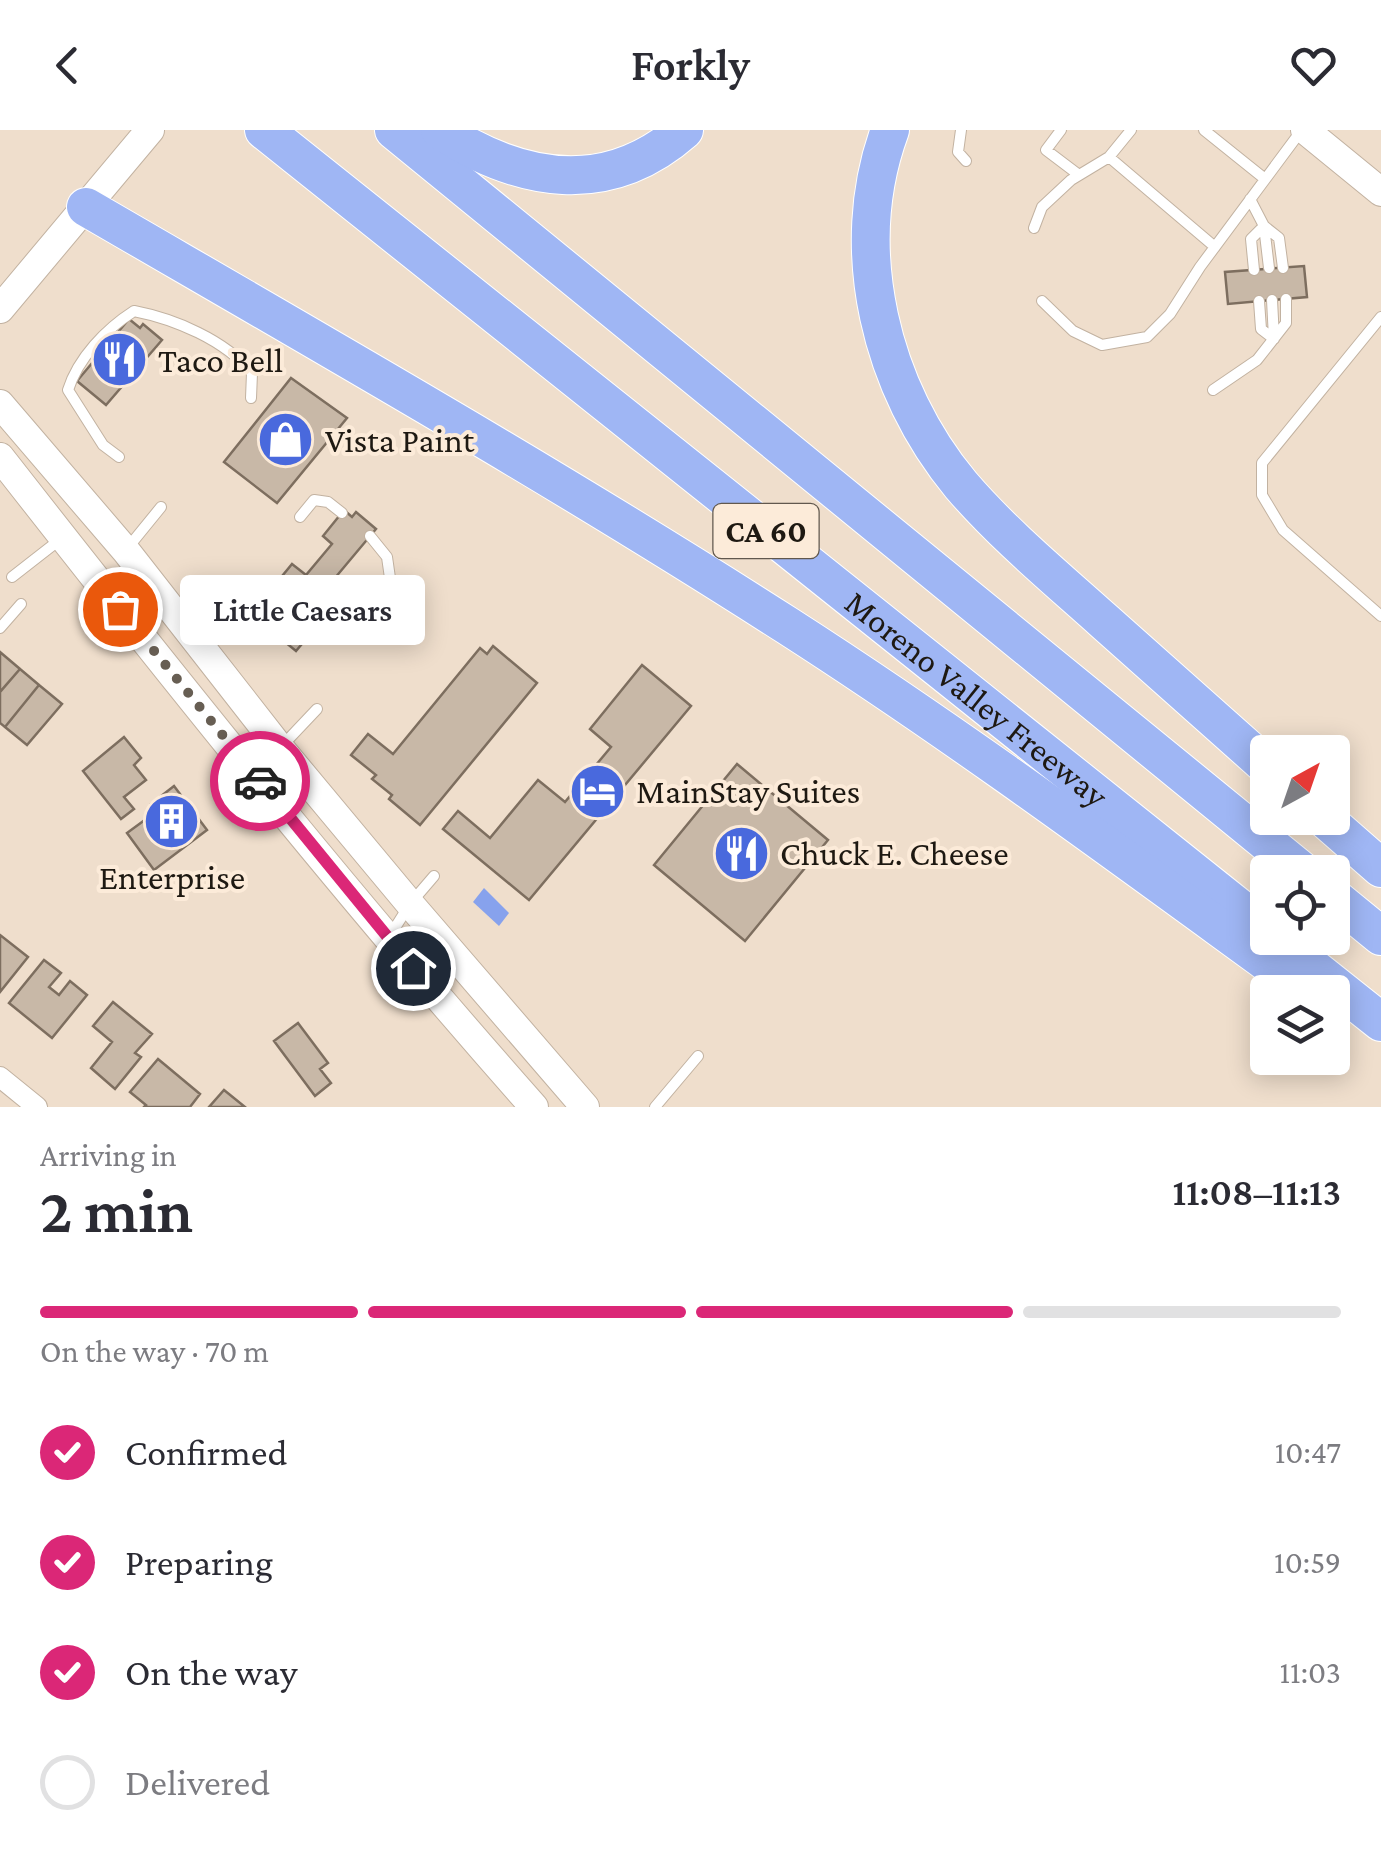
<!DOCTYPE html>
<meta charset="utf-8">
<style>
body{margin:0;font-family:"Crimson Pro",serif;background:#f7f7f7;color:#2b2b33;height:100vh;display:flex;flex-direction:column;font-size:38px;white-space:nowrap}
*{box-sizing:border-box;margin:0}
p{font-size:32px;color:#7c7c81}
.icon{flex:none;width:55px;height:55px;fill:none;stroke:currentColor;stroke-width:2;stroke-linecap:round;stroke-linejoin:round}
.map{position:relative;height:977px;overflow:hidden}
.panel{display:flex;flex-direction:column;background:#fff;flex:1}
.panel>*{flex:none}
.needle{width:65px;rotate:40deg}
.buttons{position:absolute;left:1250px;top:605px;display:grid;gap:20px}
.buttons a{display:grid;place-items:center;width:100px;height:100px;border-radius:10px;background:#fff;box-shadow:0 5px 25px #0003;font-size:50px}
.pin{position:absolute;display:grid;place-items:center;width:85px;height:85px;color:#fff;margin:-42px;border:5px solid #fff;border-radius:50%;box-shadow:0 2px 10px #0007}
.courier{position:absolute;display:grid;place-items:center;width:100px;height:100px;margin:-50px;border:8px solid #db2777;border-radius:50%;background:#fff;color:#222;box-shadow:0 2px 12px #0007}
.bubble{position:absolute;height:70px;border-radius:10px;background:#fff;box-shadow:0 5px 25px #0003;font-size:32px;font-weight:600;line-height:70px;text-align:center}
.summary em{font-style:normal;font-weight:600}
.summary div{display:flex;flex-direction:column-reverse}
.summary{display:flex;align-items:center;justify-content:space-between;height:170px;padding:0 40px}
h1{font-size:65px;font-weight:600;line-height:75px}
.bar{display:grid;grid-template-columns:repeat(4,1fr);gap:15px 10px;align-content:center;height:120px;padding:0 40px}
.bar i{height:12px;border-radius:8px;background:#e1e1e2}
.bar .current{background:#db2777}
.bar p{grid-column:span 4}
ol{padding:0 40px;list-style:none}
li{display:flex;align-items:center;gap:30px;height:110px}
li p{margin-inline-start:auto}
li .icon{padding:10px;border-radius:50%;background:#db2777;color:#fff;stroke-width:4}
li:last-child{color:#7c7c81}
li i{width:55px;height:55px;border:5px solid #e1e1e2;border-radius:50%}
header{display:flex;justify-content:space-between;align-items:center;height:130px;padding:0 40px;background:#fff;font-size:45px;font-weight:600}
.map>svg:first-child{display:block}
.water{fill:#87a2ed}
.building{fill:#c8b8a7;stroke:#7d6e5f;stroke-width:2.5}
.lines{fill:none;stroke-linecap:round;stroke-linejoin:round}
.lane-casing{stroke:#c2b2a1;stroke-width:12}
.street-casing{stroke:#c2b2a1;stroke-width:22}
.secondary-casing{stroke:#c2b2a1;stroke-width:30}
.highway-casing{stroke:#fff;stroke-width:40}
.lane{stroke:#fff;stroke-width:10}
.street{stroke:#fff;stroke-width:20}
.secondary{stroke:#fff;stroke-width:28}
.highway{stroke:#9fb6f4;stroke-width:38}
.done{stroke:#675e53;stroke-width:10;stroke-dasharray:0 18}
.route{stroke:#db2777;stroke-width:12}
.labels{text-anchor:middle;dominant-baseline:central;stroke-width:8;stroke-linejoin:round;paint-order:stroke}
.shield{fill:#fcebd9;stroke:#61584e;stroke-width:2.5}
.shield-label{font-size:32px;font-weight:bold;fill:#1e1912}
.poi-label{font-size:35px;fill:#1e1912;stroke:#fcebd9;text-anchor:start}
.street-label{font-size:35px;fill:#1e1912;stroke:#fcebd9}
</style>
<header><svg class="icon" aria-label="back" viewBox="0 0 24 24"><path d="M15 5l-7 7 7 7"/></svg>Forkly<svg class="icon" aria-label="heart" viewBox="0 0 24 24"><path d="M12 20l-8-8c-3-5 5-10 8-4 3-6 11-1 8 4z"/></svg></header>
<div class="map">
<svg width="1381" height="977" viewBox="0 0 1381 977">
<rect width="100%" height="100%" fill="#efdecc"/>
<!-- water -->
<path class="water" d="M484 758 509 783 499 796 473 772Z"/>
<!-- building -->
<path class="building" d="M1304 136 1307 167 1228 174 1225 142Z
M129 189 140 198 143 194 162 210 106 275 77 251Z
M291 248 347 288 277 373 224 332Z
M344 380 352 387 356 382 376 399 324 461 337 472 296 521 251 484 292 434 306 445 332 414 323 406Z
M493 516 537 553 420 695 389 669 392 665 372 649 376 645 351 625 368 604 393 624 480 518 487 524Z
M0 522 20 539 0 562Z
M642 535 691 576 529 770 443 699 458 681 490 708 538 650 565 672 611 617 590 599Z
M20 539 39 555 5 597 0 593V562Z
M39 555 62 574 27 615 5 597Z
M124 607 141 628 134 635 146 650 124 667 134 679 121 689 83 641Z
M737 634 828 710 745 811 654 735Z
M174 656 207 700 154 740 127 703 157 681 151 674Z
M0 805 28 827 0 862Z
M44 830 61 843 49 857 59 865 70 851 87 865 52 908 9 873Z
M113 872 152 904 135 923 141 927 115 959 91 938 112 912 93 896Z
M298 893 328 933 320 939 331 953 315 966 274 911Z
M158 929 200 964 190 977H144L146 975 130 962Z
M224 960 245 977H209Z"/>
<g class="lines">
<defs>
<path id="lane" d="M961 0 958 22 966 31
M1061 0 1046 20 1079 45
M1204 0 1265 49
M1109 27 1215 117
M1250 69 1264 96 1269 138
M1264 96 1279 108 1283 138
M1034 98 1042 77 1071 50 1109 27 1131 0
M1254 140 1251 109 1264 96
M1272 170 1274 208
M1042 171 1073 201 1102 215 1147 207 1170 184 1200 137 1301 1
M1259 171 1261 199 1274 209
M1381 187 1262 333V365L1283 400 1381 486
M1213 260 1257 230 1286 193V169
M119 327 103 315 68 260C78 228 106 199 134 181 175 189 225 210 252 243L251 268
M300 387 314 370 328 372 342 383
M370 406 387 427 390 448
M126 420 161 377
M12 447 62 408
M0 498 21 474
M198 512 220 482
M281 617 317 579
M391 804 410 774 434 746
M655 977 698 926"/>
<path id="street" d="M0 947 37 977"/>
<path id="secondary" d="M1305 0 1381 62
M0 179 150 0
M0 274 126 421 280 618 410 774 585 977
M0 327C173 548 348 767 534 977"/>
<g id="highway">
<path id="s1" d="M264 0 1268 801"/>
<path d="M394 0 1303 742"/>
<path d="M440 0C520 52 607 68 684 0"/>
<path d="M890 0C846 119 881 259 961 355 1003 404 1055 447 1104 491 1158 539 1213 588 1268 637"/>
<path d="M86 77C322 214 559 349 788 496 967 611 1137 738 1308 862"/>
<path d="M1324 688 1381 738"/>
<path d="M1332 766 1381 806"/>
<path d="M1293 822 1381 892"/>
</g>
</defs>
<!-- lane casing -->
<use href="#lane" class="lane-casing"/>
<!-- street casing -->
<use href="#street" class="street-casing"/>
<!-- secondary casing -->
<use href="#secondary" class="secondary-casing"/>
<!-- highway casing -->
<use href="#highway" class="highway-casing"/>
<!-- lane -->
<use href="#lane" class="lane"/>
<!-- street -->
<use href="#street" class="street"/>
<!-- secondary -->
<use href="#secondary" class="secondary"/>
<!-- highway -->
<use href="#highway" class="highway"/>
</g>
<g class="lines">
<!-- done -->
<path class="done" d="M120 479 260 651"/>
<!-- route -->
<path class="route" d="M260 651 413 838"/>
</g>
<!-- icons -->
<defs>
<symbol id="restaurant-disc" viewBox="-11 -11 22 22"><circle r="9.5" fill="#4969dd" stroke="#fcebd9"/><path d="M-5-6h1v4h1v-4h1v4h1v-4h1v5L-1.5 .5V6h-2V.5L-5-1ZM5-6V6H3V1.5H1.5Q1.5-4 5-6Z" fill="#fff"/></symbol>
<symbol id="shop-disc" viewBox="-11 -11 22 22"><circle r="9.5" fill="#4969dd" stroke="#fcebd9"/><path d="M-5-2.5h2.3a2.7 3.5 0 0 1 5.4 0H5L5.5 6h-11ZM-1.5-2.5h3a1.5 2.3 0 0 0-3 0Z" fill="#fff"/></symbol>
<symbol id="hotel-disc" viewBox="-11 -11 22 22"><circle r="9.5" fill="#4969dd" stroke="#fcebd9"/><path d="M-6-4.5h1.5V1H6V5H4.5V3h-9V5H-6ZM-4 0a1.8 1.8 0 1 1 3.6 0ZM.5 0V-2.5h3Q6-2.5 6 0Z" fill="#fff"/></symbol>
<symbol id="building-disc" viewBox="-11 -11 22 22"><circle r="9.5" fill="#4969dd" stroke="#fcebd9"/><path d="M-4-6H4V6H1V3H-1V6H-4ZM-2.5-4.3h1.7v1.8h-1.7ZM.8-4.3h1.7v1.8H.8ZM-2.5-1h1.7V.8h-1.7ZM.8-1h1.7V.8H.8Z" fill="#fff"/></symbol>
</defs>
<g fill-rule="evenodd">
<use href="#restaurant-disc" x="88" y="198" width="63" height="63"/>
<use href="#shop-disc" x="254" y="278" width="63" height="63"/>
<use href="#hotel-disc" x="566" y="630" width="63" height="63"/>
<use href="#building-disc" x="140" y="660" width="63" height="63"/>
<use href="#restaurant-disc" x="710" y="692" width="63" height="63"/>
</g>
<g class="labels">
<!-- shield labels -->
<rect class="shield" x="713.5" y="374" width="105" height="54" rx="8"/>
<g class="shield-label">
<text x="766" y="401">CA 60</text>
</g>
<!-- poi labels -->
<g class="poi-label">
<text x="158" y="230">Taco Bell</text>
<text x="325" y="310">Vista Paint</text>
<text x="636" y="661">MainStay Suites</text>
<text x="780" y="723">Chuck E. Cheese</text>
<text x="172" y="747" text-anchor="middle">Enterprise</text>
</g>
<!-- street labels -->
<g class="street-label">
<text stroke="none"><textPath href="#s1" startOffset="912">Moreno Valley Freeway</textPath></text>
</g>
</g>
</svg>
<div class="buttons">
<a><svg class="needle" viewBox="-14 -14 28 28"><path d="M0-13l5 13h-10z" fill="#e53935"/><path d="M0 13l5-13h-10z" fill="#7c7c81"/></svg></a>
<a><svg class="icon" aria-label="locate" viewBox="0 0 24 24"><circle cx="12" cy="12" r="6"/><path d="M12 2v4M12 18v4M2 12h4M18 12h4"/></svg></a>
<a><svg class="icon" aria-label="layers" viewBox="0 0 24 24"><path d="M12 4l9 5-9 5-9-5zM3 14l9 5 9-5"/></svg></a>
</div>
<div class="pin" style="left:120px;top:479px;background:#ea580c"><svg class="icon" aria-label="bag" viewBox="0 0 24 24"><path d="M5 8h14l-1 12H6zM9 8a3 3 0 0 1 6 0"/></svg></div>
<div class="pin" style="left:413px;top:838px;background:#1f2937"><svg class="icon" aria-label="home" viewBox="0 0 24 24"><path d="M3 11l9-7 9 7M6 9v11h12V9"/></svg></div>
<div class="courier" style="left:260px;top:651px"><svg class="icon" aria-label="car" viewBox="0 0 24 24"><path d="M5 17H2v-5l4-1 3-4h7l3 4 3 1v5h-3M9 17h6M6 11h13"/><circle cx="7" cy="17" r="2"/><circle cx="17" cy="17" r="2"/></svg></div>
<div class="bubble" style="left:180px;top:445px;width:245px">Little Caesars</div>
</div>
<section class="panel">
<div class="summary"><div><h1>2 min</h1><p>Arriving in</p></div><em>11:08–11:13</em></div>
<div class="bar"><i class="current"></i><i class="current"></i><i class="current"></i><i></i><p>On the way · 70 m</p></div>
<ol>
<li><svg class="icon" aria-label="check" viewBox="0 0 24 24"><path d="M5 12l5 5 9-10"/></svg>Confirmed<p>10:47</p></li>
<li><svg class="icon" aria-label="check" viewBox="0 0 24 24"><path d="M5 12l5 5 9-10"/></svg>Preparing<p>10:59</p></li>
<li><svg class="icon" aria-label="check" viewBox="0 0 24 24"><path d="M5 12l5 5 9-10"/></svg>On the way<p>11:03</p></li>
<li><i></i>Delivered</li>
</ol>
</section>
